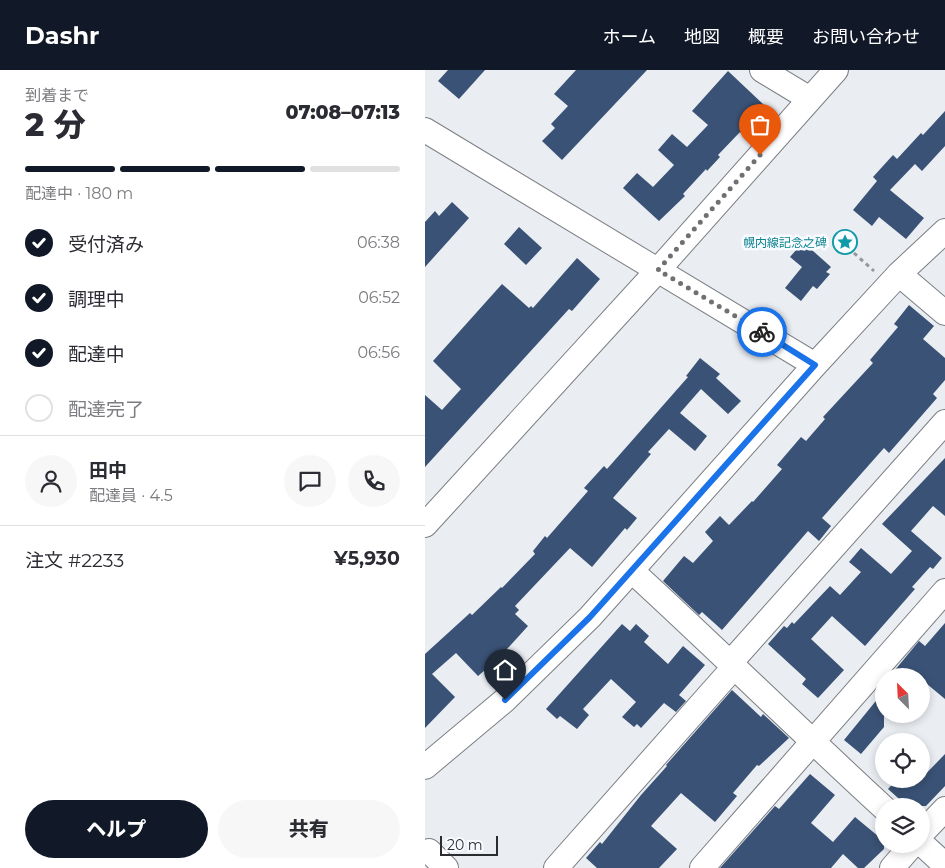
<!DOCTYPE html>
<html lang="ja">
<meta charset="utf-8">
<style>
body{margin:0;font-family:Montserrat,"Noto Sans JP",sans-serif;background:#f7f7f7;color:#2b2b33;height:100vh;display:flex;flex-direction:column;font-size:19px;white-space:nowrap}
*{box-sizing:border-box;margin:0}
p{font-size:16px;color:#7c7c81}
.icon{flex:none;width:28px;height:28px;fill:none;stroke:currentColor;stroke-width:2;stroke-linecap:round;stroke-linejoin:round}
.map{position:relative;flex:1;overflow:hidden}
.panel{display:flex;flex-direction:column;background:#fff;width:425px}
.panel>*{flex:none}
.needle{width:32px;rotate:336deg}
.controls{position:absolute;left:450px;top:598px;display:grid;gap:10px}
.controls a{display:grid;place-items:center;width:55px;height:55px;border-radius:50%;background:#fff;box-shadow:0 2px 8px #0003;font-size:25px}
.scale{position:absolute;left:15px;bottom:12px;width:58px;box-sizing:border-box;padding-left:5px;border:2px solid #2b2c2d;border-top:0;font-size:14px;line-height:18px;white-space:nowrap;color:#2b2c2d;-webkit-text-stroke:4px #f8fbff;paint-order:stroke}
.pin{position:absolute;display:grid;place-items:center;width:42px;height:42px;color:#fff;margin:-51px -21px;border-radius:50% 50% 50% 0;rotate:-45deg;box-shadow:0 0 5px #0007}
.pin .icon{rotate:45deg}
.courier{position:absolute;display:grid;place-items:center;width:50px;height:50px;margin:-25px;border:4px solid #1a73e8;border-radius:50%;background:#fff;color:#222;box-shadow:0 1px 6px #0007}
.headline em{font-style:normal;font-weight:800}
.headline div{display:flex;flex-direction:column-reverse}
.headline{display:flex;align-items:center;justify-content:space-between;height:85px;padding:0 25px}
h1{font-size:32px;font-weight:800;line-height:38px}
.bar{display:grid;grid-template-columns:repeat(4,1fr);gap:8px 5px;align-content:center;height:60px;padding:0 25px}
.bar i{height:6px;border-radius:4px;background:#e1e1e2}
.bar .on{background:#111827}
.bar p{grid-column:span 4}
.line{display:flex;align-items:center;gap:12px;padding:0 25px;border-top:1px solid #e1e1e2}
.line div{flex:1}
.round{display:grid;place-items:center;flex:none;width:52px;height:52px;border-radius:26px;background:#f7f7f7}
ol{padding:0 25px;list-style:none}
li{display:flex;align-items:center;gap:15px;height:55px}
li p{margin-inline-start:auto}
li .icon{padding:5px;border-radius:50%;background:#111827;color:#fff;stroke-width:4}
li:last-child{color:#7c7c81}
li i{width:28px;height:28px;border:2px solid #e1e1e2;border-radius:50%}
.cta{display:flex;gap:10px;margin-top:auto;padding:10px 25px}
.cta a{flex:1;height:58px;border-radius:30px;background:#111827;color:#fff;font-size:20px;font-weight:800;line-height:58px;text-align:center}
.cta a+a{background:#f7f7f7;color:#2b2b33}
header{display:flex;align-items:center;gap:30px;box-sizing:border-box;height:70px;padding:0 25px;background:#111827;color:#fff}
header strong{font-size:24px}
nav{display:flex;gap:28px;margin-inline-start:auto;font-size:18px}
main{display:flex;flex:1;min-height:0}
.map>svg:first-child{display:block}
.building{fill:#3a5275}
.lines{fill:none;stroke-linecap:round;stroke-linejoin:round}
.minor-casing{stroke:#7b7e82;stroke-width:26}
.path{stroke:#96989b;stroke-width:3;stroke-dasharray:4 4;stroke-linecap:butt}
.minor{stroke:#fff;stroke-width:24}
.done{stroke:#6e7072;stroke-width:5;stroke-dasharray:0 9}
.route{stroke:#1a73e8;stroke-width:6}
.labels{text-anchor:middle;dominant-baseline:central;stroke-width:5;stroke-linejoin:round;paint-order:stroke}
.culture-label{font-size:12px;fill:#0d838f;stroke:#f8fbff;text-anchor:end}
</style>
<header>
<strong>Dashr</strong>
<nav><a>ホーム</a><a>地図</a><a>概要</a><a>お問い合わせ</a></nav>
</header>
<main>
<section class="panel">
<div class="headline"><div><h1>2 分</h1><p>到着まで</p></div><em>07:08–07:13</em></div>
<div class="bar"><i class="on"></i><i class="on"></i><i class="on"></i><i></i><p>配達中 · 180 m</p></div>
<ol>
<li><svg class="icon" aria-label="check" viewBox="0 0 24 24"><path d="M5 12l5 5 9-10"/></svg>受付済み<p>06:38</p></li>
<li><svg class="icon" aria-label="check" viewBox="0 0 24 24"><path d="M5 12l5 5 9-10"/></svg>調理中<p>06:52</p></li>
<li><svg class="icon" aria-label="check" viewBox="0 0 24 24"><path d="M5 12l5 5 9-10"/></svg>配達中<p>06:56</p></li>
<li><i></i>配達完了</li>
</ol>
<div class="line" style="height:90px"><a class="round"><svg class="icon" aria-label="person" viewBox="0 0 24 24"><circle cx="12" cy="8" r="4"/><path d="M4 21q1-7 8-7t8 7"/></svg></a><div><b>田中</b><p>配達員 · 4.5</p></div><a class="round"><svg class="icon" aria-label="chat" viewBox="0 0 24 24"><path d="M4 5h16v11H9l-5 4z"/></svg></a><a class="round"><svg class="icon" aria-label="phone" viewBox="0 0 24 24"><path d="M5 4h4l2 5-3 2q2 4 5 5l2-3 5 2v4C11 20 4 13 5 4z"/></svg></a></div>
<div class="line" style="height:65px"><div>注文 #2233</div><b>¥5,930</b></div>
<div class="cta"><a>ヘルプ</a><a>共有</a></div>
</section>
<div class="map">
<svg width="520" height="798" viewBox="0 0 520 798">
<rect width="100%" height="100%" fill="#eaedf2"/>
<!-- building -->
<path class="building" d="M23 0H60L34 29 13 11Z
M151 0H222L137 90 117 71 130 58 126 54 143 36 129 24Z
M303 1 339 35 328 47 330 49 316 63 315 62 293 85 295 87 282 101 281 99 258 124 260 126 234 151 198 118 212 103 228 117 249 95 233 80 247 64 262 77 283 55 267 41Z
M520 41V76L497 101 490 94 465 120 499 148 481 169 454 147 447 156 428 140 452 111 448 107 468 85 472 89 496 63 498 65Z
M27 132 44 148 0 197V152L10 141 14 146Z
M94 157 117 178 101 195 79 174Z
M378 172 406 197 401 202 405 204 392 219 388 216 376 231 360 218 377 197 365 187Z
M152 188 175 209 147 241 144 239 0 397V325L17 340 36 319 8 291 77 214 104 238 106 236 108 238Z
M484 235 509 256 498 269 520 288V310L508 324 512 328 464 383 459 378 397 448 406 456 394 471 383 461 297 560 277 542 274 545 238 511 259 486 268 493 288 471 280 462 295 446 304 455 327 431 328 432 357 399 352 395 376 367 381 371 400 349 398 347 448 293 445 290 473 257 469 254Z
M275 288 295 304 291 308 316 331 303 344 276 319 255 343 282 366 270 381 244 359 223 382 226 384 188 428 212 448 202 460 200 458 167 497 145 478 90 536 94 540 90 544 103 556 73 589 53 606 31 583 7 604 30 627 0 658V584L45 543 47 545 76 517 77 518 110 484 108 481 120 466 122 468 163 421 159 418 179 396 182 399 263 307 261 306Z
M520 388V446L508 436 486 461 517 488 508 499 505 497 487 517 490 519 440 576 407 546 386 569 419 600 393 628 377 614 381 609 343 574 359 556 362 558 367 552 369 554 405 516 415 525 436 502 424 492 436 478 466 504 487 481 457 454Z
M520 553V629L496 609V606H465L494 571 500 576Z
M197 554 205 561 211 554 224 566 219 572 243 594 258 576 280 595 254 625 261 631 251 642 239 633 216 658 212 654 209 657 197 647 211 632 186 609 158 639 164 645 152 659 135 646 132 649 121 639Z
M307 620 336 647 338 644 364 668 334 696 332 695 308 723 312 726 290 752 256 723 226 756 252 779 234 798H172L161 788 175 772 177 774 216 725 242 696 241 695Z
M459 621V657L436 684 419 670Z
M520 684V716L501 736H482L463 719 472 709H480L489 716Z
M385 704 410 725 386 753 408 772 430 747 459 771V779L439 798H433L418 784 406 798H295L350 736 354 739Z"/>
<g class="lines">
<defs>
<path id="minor" d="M337 0 385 29
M0 60 390 295
M474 204 520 243
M0 455 233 200 411 0
M207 501C292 579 374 660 459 738
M306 592 520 352
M0 697 80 630 165 547 390 295 474 204 520 161
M496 764 520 739
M496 773 520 795
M4 781 21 798
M131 798 310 596
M277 798 520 521
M467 798 488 774"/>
</defs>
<!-- minor casing -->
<use href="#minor" class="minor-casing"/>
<!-- path -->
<path class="path" d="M429 183 449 201"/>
<!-- minor -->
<use href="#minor" class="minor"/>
</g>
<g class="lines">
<!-- done -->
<path class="done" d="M335 85 233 200 337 262"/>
<!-- route -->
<path class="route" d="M80 630 165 547 390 295 337 262"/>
</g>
<!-- icons -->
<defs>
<symbol id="sight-ring" viewBox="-11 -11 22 22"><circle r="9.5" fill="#f8fbff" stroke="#0f9aa8" stroke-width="1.5"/><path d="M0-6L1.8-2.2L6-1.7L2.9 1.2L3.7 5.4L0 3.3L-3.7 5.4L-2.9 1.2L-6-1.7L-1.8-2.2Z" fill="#0f9aa8"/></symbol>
</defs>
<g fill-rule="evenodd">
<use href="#sight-ring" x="406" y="158" width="28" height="28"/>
</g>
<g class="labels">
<!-- culture labels -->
<g class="culture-label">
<text x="402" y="172">幌内線記念之碑</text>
</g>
</g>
</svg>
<div class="controls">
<a><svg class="needle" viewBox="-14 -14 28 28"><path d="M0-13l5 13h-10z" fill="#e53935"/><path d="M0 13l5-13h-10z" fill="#7c7c81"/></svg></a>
<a><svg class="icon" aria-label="locate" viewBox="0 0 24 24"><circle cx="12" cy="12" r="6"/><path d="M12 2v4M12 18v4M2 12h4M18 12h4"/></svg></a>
<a><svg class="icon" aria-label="layers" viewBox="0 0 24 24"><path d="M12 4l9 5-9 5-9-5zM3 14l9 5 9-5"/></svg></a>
</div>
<div class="scale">20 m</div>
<div class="pin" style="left:335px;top:85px;background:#ea580c"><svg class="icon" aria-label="bag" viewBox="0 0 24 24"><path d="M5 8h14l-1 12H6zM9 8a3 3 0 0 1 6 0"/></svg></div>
<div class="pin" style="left:80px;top:630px;background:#1f2937"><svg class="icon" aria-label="home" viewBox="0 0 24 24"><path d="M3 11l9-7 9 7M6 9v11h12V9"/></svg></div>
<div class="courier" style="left:337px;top:262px"><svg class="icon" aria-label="bike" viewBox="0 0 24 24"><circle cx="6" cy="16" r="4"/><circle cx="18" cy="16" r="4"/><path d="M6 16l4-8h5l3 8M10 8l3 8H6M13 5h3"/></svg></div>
</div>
</main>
